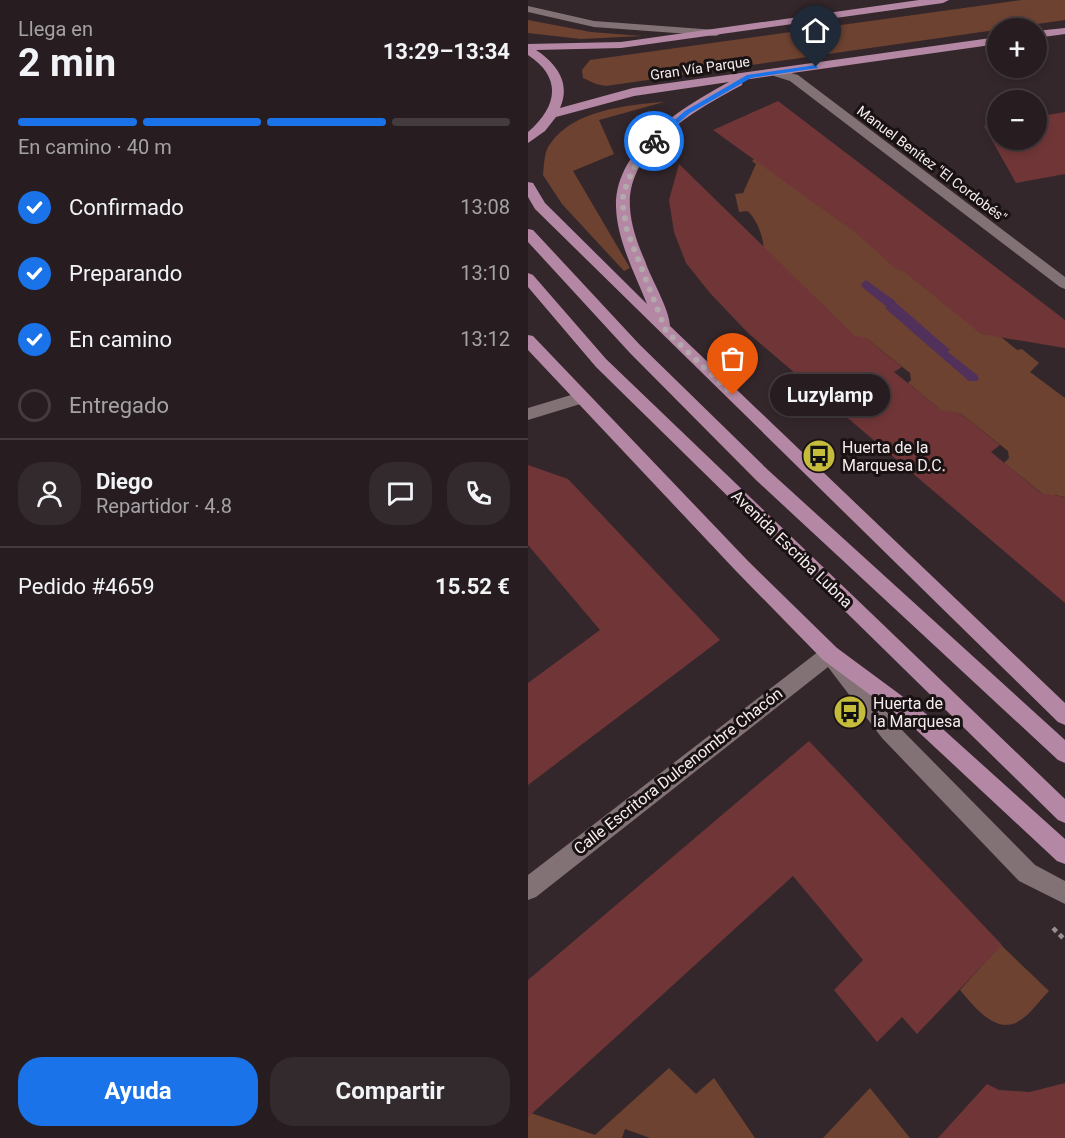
<!DOCTYPE html>
<html lang="es">
<meta charset="utf-8">
<style>
body{margin:0;font-family:Roboto,sans-serif;background:#332a2d;color:#f1f3f6;height:100vh;display:flex;flex-direction:column;font-size:22px;white-space:nowrap}
*{box-sizing:border-box;margin:0}
p{font-size:20px;color:#a4a2a5}
.icon{flex:none;width:33px;height:33px;fill:none;stroke:currentColor;stroke-width:2;stroke-linecap:round;stroke-linejoin:round}
.map{position:relative;flex:1;overflow:hidden}
.panel{display:flex;flex-direction:column;background:#271d20;width:528px}
.panel>*{flex:none}
.controls{position:absolute;left:459px;top:18px;display:grid;gap:12px}
.controls a{display:grid;place-items:center;width:60px;height:60px;border-radius:50%;background:#271d20;box-shadow:0 3px 9px #0003,0 0 0 2px #433b3e;font-size:30px}
.pin{position:absolute;display:grid;place-items:center;width:51px;height:51px;color:#fff;margin:-62px -26px;border-radius:50% 50% 50% 0;rotate:-45deg;box-shadow:0 0 6px #0007}
.pin .icon{rotate:45deg}
.courier{position:absolute;display:grid;place-items:center;width:60px;height:60px;margin:-30px;border:4px solid #1a73e8;border-radius:50%;background:#fff;color:#222;box-shadow:0 2px 8px #0007}
.bubble{position:absolute;height:42px;border-radius:21px;background:#271d20;box-shadow:0 3px 9px #0003,0 0 0 2px #433b3e;font-size:20px;font-weight:700;line-height:42px;text-align:center}
.headline em{font-style:normal;font-weight:700}
.headline div{display:flex;flex-direction:column-reverse}
.headline{display:flex;align-items:center;justify-content:space-between;height:102px;padding:0 18px}
h1{font-size:39px;font-weight:700;line-height:45px}
.bar{display:grid;grid-template-columns:repeat(4,1fr);gap:9px 6px;align-content:center;height:72px;padding:0 18px}
.bar i{height:8px;border-radius:4px;background:#433b3e}
.bar .active{background:#1a73e8}
.bar p{grid-column:span 4}
.line{display:flex;align-items:center;gap:15px;padding:0 18px;border-top:2px solid #433b3e}
.line div{flex:1}
.round{display:grid;place-items:center;flex:none;width:63px;height:63px;border-radius:24px;background:#332a2d}
ol{padding:0 18px;list-style:none}
li{display:flex;align-items:center;gap:18px;height:66px}
li p{margin-inline-start:auto}
li .icon{padding:6px;border-radius:50%;background:#1a73e8;color:#fff;stroke-width:4}
li:last-child{color:#a4a2a5}
li i{width:33px;height:33px;border:3px solid #433b3e;border-radius:50%}
.action{display:flex;gap:12px;margin-top:auto;padding:12px 18px}
.action a{flex:1;height:69px;border-radius:24px;background:#1a73e8;color:#fff;font-size:24px;font-weight:700;line-height:69px;text-align:center}
.action a+a{background:#332a2d;color:#f1f3f6}
main{display:flex;flex:1;min-height:0}
.map>svg:first-child{display:block}
.green{fill:#6d4231}
.water{fill:#51305c}
.lines{fill:none;stroke-linecap:round;stroke-linejoin:round}
.stream{fill:#51305c;fill-rule:evenodd}
.building{fill:#703637}
.path{stroke:#988d90;stroke-width:4.5;stroke-dasharray:5 4;stroke-linecap:butt}
.minor{fill:#827276;fill-rule:evenodd}
.major{fill:#b488a4;fill-rule:evenodd}
.route{fill:#1a73e8}
.done{stroke:#b3a8ab;stroke-width:6;stroke-dasharray:0 10.8}
.labels{text-anchor:middle;dominant-baseline:central;stroke-width:6;stroke-linejoin:round;paint-order:stroke}
.far-street-label{font-size:14px;fill:#f7edf0;stroke:#181213}
.poi-label{font-size:16px;fill:#f7edf0;stroke:#181213;text-anchor:start}
.street-label{font-size:16px;fill:#f7edf0;stroke:#181213}
</style>
<main>
<section class="panel">
<div class="headline"><div><h1>2 min</h1><p>Llega en</p></div><em>13:29–13:34</em></div>
<div class="bar"><i class="active"></i><i class="active"></i><i class="active"></i><i></i><p>En camino · 40 m</p></div>
<ol>
<li><svg class="icon" aria-label="check" viewBox="0 0 24 24"><path d="M5 12l5 5 9-10"/></svg>Confirmado<p>13:08</p></li>
<li><svg class="icon" aria-label="check" viewBox="0 0 24 24"><path d="M5 12l5 5 9-10"/></svg>Preparando<p>13:10</p></li>
<li><svg class="icon" aria-label="check" viewBox="0 0 24 24"><path d="M5 12l5 5 9-10"/></svg>En camino<p>13:12</p></li>
<li><i></i>Entregado</li>
</ol>
<div class="line" style="height:108px"><a class="round"><svg class="icon" aria-label="person" viewBox="0 0 24 24"><circle cx="12" cy="8" r="4"/><path d="M4 21q1-7 8-7t8 7"/></svg></a><div><b>Diego</b><p>Repartidor · 4.8</p></div><a class="round"><svg class="icon" aria-label="chat" viewBox="0 0 24 24"><path d="M4 5h16v11H9l-5 4z"/></svg></a><a class="round"><svg class="icon" aria-label="phone" viewBox="0 0 24 24"><path d="M5 4h4l2 5-3 2q2 4 5 5l2-3 5 2v4C11 20 4 13 5 4z"/></svg></a></div>
<div class="line" style="height:78px"><div>Pedido #4659</div><b>15.52 €</b></div>
<div class="action"><a>Ayuda</a><a>Compartir</a></div>
</section>
<div class="map">
<svg width="537" height="1138" viewBox="0 0 537 1138">
<rect width="100%" height="100%" fill="#34272b"/>
<!-- green -->
<path class="green" d="M494 0H537V20L78 86 68 84 55 78 54 70 62 60Z
M0 20 63 32 114 36 53 39 0 33Z
M136 102 71 120 86 154 45 171 102 268 96 271 34 204 15 175C16 166 16 151 22 144 45 110 99 105 136 102Z
M230 156 378 271 454 334 461 335 467 332 489 350 494 349 511 363 502 372 537 398V497L527 495 521 499 476 463 481 458 480 451 432 413 420 416 380 383 383 380 382 373 338 338 325 340 235 248C237 239 227 216 219 211L211 212 207 194 215 193 228 164 224 161Z
M473 945 521 991C512 1000 504 1012 494 1019 469 1038 446 1006 432 990Z
M141 1068 168 1094 186 1078 227 1138H122L97 1129 94 1138H0V1112L67 1135Z
M342 1088 382 1138H294H295Z"/>
<!-- water -->
<path class="water" d="M367 302 422 350 412 356 357 308Z"/>
<g class="lines">
<!-- stream -->
<path class="stream" d="M338 280 367 301V307H359L334 287 333 284Z
M416 349 449 375 451 378 449 381H441L412 356V350Z"/>
</g>
<!-- building -->
<path class="building" d="M250 101 537 320V348L453 334 375 271 369 270 329 234 185 130Z
M537 112V174L488 183 456 126 470 123V140H508V117Z
M151 164 327 336 338 338 374 367 366 372 413 410 432 413 472 445 463 452 513 493 537 497V603L220 333 182 293 158 263 146 232 141 200Z
M0 465 40 479 192 640 0 785V683L72 630 0 545Z
M281 741 474 945 389 1034 374 1017 349 1042 306 990 335 960 265 876 0 1117V980Z
M537 1083V1138H410L459 1084 471 1090 502 1092Z"/>
<g class="lines">
<!-- path -->
<path class="path" d="M525 928 537 940"/>
<!-- minor -->
<path class="minor" d="M0 6 66 21 188 30 194 33 188 36 66 27 0 12Z
M250 69 270 75 537 277V289L532 287 262 81 246 76V70Z
M53 392 59 394 61 398 59 402 0 420V408Z
M302 646 309 648 368 724 507 865 537 881V904L491 881 354 738 300 667 8 897 0 900V875L295 648Z"/>
<!-- major -->
<path class="major" d="M391 0H421L415 3 93 48 8 50C29 64 43 83 32 108L105 88 470 37V44L215 80 214 85C169 109 98 148 102 208 103 226 110 245 117 261 123 279 141 308 142 326L537 703V725L530 722 7 209 0 197V182L5 183 17 203 119 304C107 274 89 240 88 207 87 147 155 107 201 82L106 96 28 117 17 131 0 143V132C29 107 35 78 0 55V44L93 42Z
M537 28V34L508 38V31Z
M0 229 5 230 112 345 240 470 537 740V763L530 760 228 480 102 353 0 242Z
M0 273 5 275 78 359 537 799V823L530 820 68 367 0 287Z
M0 335 5 336 220 561 309 648 397 713 537 839V864L529 861 383 725 295 660 208 571 0 350Z"/>
</g>
<!-- route -->
<path class="route" d="M288 65 290 68 223 78 162 113 128 142 123 141 157 111 219 75Z"/>
<g class="lines">
<!-- done -->
<path class="done" d="M126 141 105 169 95 194V207L99 231 138 331 205 395"/>
</g>
<!-- icons -->
<defs>
<symbol id="bus-disc" viewBox="-11 -11 22 22"><circle r="9.5" fill="#c6bc3c" stroke="#181213"/><path d="M-5-6H5V4H4V6H2V4H-2V6H-4V4H-5ZM-3.5-4V0h7V-4ZM-3.5 1.2v1.5H-2V1.2ZM2 1.2v1.5H3.5V1.2Z" fill="#111"/></symbol>
</defs>
<g fill-rule="evenodd">
<use href="#bus-disc" x="272" y="437" width="38" height="38"/>
<use href="#bus-disc" x="303" y="693" width="38" height="38"/>
</g>
<g class="labels">
<!-- far-street labels -->
<g class="far-street-label">
<text transform="translate(172 68) rotate(-8)">Gran Vía Parque</text>
<text transform="translate(404 164) rotate(37)">Manuel Benítez "El Cordobés"</text>
</g>
<!-- poi labels -->
<g class="poi-label">
<text x="314" y="447">Huerta de la<tspan x="314" dy="18">Marquesa D.C.</tspan></text>
<text x="345" y="703">Huerta de<tspan x="345" dy="18">la Marquesa</tspan></text>
</g>
<!-- street labels -->
<g class="street-label">
<text transform="translate(264 549) rotate(44)">Avenida Escriba Lubna</text>
<text transform="translate(150 771) rotate(-38)">Calle Escritora Dulcenombre Chacón</text>
</g>
</g>
</svg>
<div class="controls">
<a>+</a>
<a>−</a>
</div>
<div class="pin" style="left:205px;top:395px;background:#ea580c"><svg class="icon" aria-label="bag" viewBox="0 0 24 24"><path d="M5 8h14l-1 12H6zM9 8a3 3 0 0 1 6 0"/></svg></div>
<div class="pin" style="left:288px;top:67px;background:#1f2937"><svg class="icon" aria-label="home" viewBox="0 0 24 24"><path d="M3 11l9-7 9 7M6 9v11h12V9"/></svg></div>
<div class="courier" style="left:126px;top:141px"><svg class="icon" aria-label="bike" viewBox="0 0 24 24"><circle cx="6" cy="16" r="4"/><circle cx="18" cy="16" r="4"/><path d="M6 16l4-8h5l3 8M10 8l3 8H6M13 5h3"/></svg></div>
<div class="bubble" style="left:242px;top:374px;width:120px">Luzylamp</div>
</div>
</main>
